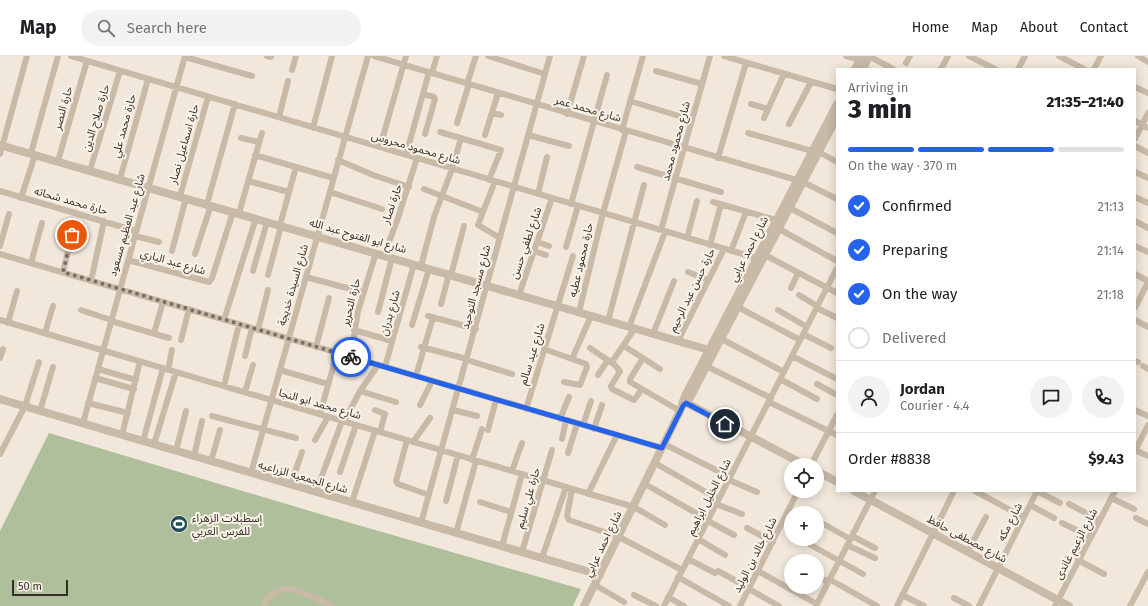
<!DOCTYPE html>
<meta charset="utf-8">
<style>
body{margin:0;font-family:"Fira Sans","Noto Sans Arabic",sans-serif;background:#f2f2f2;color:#202124;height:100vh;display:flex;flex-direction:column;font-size:15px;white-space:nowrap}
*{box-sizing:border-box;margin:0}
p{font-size:13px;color:#757577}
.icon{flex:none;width:22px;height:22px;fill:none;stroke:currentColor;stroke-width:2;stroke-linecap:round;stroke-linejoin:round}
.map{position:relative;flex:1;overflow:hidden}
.side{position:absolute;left:836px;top:12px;width:300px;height:424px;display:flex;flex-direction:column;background:#fff;border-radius:0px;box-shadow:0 2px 10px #0003}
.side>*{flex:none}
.tools{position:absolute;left:784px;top:402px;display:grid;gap:8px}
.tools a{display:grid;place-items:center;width:40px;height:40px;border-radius:50%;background:#fff;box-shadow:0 2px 10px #0003;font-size:20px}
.scale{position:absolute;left:12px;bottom:10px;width:56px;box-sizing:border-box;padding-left:4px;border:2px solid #352d28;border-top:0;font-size:11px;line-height:14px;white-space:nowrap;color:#352d28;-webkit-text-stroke:3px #f9f2e7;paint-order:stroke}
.pin{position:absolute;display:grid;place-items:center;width:34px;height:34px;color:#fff;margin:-17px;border:2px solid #fff;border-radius:50%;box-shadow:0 1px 4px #0007}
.courier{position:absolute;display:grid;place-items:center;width:40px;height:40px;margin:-20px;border:3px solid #2563eb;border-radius:50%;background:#fff;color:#222;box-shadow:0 1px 5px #0007}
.overview em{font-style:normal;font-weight:800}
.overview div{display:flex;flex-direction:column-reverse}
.overview{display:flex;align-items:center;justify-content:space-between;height:68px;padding:0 12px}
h1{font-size:26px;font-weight:800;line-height:30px}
.bar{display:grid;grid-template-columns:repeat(4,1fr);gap:6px 4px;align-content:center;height:48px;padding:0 12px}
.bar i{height:5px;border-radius:3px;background:#e0e0e0}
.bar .active{background:#2563eb}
.bar p{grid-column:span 4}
.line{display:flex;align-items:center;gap:10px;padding:0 12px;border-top:1px solid #e0e0e0}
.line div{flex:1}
.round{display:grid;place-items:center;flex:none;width:42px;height:42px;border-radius:21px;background:#f2f2f2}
ol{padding:0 12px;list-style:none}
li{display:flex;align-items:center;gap:12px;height:44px}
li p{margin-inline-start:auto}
li .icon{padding:4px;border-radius:50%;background:#2563eb;color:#fff;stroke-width:4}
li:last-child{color:#757577}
li i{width:22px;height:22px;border:2px solid #e0e0e0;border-radius:50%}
header{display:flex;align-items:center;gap:24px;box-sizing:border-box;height:56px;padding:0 20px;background:#fff;border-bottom:1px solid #e0e0e0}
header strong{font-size:19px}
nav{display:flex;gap:22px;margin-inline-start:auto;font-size:14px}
.search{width:280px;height:36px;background:#f2f2f2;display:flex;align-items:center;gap:10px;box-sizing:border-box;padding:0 14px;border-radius:22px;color:#757577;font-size:15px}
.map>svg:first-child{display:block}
.green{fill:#b0bf9b}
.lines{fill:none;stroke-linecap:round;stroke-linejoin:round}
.minor{stroke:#c9b9a7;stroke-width:6}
.tertiary{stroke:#c9b9a7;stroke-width:8}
.done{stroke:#776e67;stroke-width:4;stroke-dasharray:0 7.2}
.route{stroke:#2563eb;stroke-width:5}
.labels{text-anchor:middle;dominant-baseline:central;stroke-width:4;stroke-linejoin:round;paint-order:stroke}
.street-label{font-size:11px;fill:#352d28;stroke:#f9f2e7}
.poi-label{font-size:11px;fill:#352d28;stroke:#f9f2e7;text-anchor:start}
</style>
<header>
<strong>Map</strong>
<div class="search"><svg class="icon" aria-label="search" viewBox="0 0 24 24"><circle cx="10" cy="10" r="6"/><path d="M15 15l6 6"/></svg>Search here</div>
<nav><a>Home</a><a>Map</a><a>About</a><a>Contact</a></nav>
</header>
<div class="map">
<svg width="1148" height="550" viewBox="0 0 1148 550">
<rect width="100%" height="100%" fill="#f1e8db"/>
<!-- green -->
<path class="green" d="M49 377 330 461 581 533 573 550H0V475Z"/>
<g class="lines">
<!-- minor -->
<path class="minor" d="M71 0 756 202
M267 0 271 1
M374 0 803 126 837 143
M488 0 545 18
M724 0 837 33
M846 0 860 4
M869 0 893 13
M969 0 995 13
M1059 0 1084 13
M1138 0 1148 6
M185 1 252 20
M906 7 910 0
M941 13 948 0
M1018 13 1025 0
M1094 13 1101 0
M292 14 296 0
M656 15 702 28
M432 17 437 0
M467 28 476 0
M1135 31 1148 37
M423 38 434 41 435 43 425 78
M630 45 692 64
M751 48 768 53
M492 57 501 59
M567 58 584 0
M279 61 288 25
M764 62 784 18
M1135 65 1148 72
M457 67 469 28
M789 68 811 26
M313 72 332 0
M622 74 643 0
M440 76 501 94 489 124
M748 77 812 95
M485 79 498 37
M528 79 569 90
M241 82 259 86
M1135 83 1148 57
M1135 90 1148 97
M380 91 406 0
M819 96 837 106
M31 97 58 0
M0 98 27 0
M255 99 333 122
M406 99 429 16
M718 102 746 7
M338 104 373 119 409 131
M58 105 87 5
M637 111 721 136
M90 114 120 15
M1135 116 1148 122
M120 123 148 23
M248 125 289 136
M495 125 478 169 500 182
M424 133 483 156
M0 135 136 175
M330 136 382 153
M538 138 547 101
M180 140 208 41
M1135 141 1148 147
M21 142 35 99
M713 146 776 164
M207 148 235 48
M571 148 607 19
M790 152 837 177
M239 157 262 77
M1135 165 1148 172
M280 169 296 111
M779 173 837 205
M661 174 710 0
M135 180 159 186
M687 182 697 145
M537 186 549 190
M710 189 721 148
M0 190 9 158
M1135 190 1148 196
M566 191 578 150
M172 195 186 142
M534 195 546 199
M731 195 746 156
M0 198 662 392
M195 198 211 149
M384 199 397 165 417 102
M765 199 837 237
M128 204 209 226 212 222 233 156
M31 207 42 167
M421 210 434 161 452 113 461 82
M253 215 267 166
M63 216 72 179
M688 216 708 224
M1135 218 1148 225
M268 219 281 170
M451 219 464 170
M306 221 362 236
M91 225 104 165
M791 232 798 217
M519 239 552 142
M799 239 817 250
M441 248 449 218
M734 249 800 284
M817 252 837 262
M1135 252 1148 226
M81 254 111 264
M778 254 807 271
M378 256 392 202
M579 256 603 157 626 75
M428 260 476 273
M0 264 634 451 665 469
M224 264 256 162
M1135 264 1148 271
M111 265 169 282
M608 265 644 129
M8 267 17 235
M412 269 429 213
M629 271 665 176
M635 272 612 306 620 315 611 330 612 333 634 344 642 333
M258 274 268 234
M354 274 392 285
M45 277 53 250
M154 277 163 246
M653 278 674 225
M803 278 831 292
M718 281 784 316
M181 284 189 253
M678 285 724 193
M624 290 660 313
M316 291 329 242
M421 291 467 303
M590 292 612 307
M544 293 586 308 587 311 580 329 564 326
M245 300 252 272
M792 300 837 323
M351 301 358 255 376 197
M0 302 3 293
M643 302 630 323V326L680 355
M572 303 591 260
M467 304 512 318
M1135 305 1138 306
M704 309 771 342
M1143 310 1148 313
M385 311 414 208
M98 313 136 324
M168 314 172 294
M280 314 328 328
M598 319 608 304
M416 320 433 261
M95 322 134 333
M780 323 817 343
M817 328 837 339
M224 330 239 268
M360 335 396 346
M245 336 253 309
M769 346 837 379
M88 347 128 357
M420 349 432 325
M526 353 573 200
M375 354 385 358 380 376
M453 354 477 360
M1135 354 1148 360
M40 355 53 311
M320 358 337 297
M212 360 296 382
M560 363 569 341
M344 366 360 335 378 309
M83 367 185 0
M583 369 591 345
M594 373 602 349
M488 374 496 344
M122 379 140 305
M562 383 566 364
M315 384 328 361
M407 384 396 425 398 428 429 439
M143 385 163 312
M413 386 430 362
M154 388 176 316
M664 388 730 421
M1135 394 1148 400
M176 395 186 355
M1135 395 1148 369
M568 397 577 368
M0 398 25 350 39 306
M194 400 202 365
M472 404 482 373
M211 405 220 374
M655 407 718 443
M811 409 837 359
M512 415 522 387
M340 416 356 369
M251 417 368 0
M729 424 757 436
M291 428 302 396
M645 428 708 464
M572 433 567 460 569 464 619 481 682 514
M975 435 1023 461
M1037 435 1060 447
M316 436 342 365
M588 438 617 379
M1111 442 1134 453
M446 445 458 399
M352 446 375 375
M480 446 511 456
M716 448 742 458
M1069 448 1099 464
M1030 449 1054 462
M1136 462 1148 468
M708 465 734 479
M820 466 850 483
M421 467 550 0
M1062 467 1091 481
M747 472 773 486
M456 477 476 405
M852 480 875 492
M698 483 725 499
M809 488 863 518
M847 489 875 502
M502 490 522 418
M968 495 986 461
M522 496 552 394
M542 502 566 431
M688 503 715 517
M1078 504 1104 518
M718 515 749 532
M758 515 817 548
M817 520 828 526
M678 521 729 550
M829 523 877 550
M595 529 624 546
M749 533 779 550
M634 539 656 550
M902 539 924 550
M668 541 684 550
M954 542 969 550
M263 550C279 518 309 540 332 550
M664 550 837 212
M740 550 798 435
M816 550 875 435
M897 550 954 435
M979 550 1037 435
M1055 550 1115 435
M1130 550 1148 516"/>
<!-- tertiary -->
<path class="tertiary" d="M855 13 862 0
M863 13 869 0
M0 89 709 294
M0 343 600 519
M683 345 805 409
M683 349 690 342 837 61
M817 415 837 426
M854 435 1069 550
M584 550 680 355 685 340 837 48"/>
</g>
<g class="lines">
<!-- done -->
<path class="done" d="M72 179 63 216 351 301"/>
<!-- route -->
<path class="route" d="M351 301 662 392 683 350 686 347 725 368"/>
</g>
<!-- icons -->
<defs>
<symbol id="stadium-disc" viewBox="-11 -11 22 22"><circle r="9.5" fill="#1e4d56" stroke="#f9f2e7"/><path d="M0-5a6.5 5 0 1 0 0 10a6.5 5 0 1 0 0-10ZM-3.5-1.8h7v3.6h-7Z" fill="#fff"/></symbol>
</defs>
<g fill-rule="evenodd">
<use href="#stadium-disc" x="169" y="458" width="20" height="20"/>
</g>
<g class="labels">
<!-- street labels -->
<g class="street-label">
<text transform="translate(63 52) rotate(-74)">حارة النصر</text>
<text transform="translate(588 53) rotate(16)">شارع محمد عمر</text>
<text transform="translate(96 62) rotate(-73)">حارة صلاح الدين</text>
<text transform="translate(124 70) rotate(-75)">حارة محمد علي</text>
<text transform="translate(676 85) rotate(-75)">شارع محمود محمد</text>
<text transform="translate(184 88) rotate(-74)">حارة اسماعيل نصار</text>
<text transform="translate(416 92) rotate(16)">شارع محمود محروس</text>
<text transform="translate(71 145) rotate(16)">حارة محمد شحاته</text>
<text transform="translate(392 148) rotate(-71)">حارة نصار</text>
<text transform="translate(127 169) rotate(-74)">شارع عبد العظيم مسعود</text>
<text transform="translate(358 180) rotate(16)">شارع ابو الفتوح عبد الله</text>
<text transform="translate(526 187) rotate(-71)">شارع لطفي حسن</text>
<text transform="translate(749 193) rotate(-63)">شارع احمد عرابي</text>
<text transform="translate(581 204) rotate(-77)">حارة محمود عطيه</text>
<text transform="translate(173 206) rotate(16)">شارع عبد الباري</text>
<text transform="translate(293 229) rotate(-74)">شارع السيدة خديجة</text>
<text transform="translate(476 231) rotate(-75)">شارع مسجد التوحيد</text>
<text transform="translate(692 234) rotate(-64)">حارة حسن عبد الرحيم</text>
<text transform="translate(351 246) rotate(-76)">حارة التحرير</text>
<text transform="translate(390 257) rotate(-74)">شارع بدران</text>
<text transform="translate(532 298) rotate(-73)">شارع عيد سالم</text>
<text transform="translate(320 348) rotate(16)">شارع محمد ابو النجا</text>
<text transform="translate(303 421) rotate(16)">شارع الجمعيه الزراعيه</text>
<text transform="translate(709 441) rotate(-63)">شارع الخليل ابراهيم</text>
<text transform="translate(528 442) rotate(-74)">حارة علي سليم</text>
<text transform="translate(1010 466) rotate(-63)">شارع مكه</text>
<text transform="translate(967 483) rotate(28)">شارع مصطفى حافظ</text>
<text transform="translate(603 488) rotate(-64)">شارع احمد عرابي</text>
<text transform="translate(1076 488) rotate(-62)">شارع الزعيم غاندى</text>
<text transform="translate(755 499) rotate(-63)">شارع خالد بن الوليد</text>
</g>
<!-- poi labels -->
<g class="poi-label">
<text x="192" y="462">إسطبلات الزهراء<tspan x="192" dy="13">للفرس العربي</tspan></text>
</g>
</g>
</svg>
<div class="tools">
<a><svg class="icon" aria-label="locate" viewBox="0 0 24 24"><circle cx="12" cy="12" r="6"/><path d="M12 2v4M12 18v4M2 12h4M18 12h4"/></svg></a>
<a>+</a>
<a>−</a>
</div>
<div class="scale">50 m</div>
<div class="pin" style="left:72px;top:179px;background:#ea580c"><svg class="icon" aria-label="bag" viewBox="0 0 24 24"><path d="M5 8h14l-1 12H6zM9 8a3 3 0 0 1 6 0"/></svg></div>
<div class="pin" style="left:725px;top:368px;background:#1f2937"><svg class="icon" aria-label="home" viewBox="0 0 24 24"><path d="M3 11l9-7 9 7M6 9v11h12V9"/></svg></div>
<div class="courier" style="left:351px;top:301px"><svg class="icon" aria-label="bike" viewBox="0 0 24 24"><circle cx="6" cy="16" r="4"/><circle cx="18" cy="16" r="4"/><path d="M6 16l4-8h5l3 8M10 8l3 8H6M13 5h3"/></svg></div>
<section class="side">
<div class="overview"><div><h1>3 min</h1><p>Arriving in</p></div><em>21:35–21:40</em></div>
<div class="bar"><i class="active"></i><i class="active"></i><i class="active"></i><i></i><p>On the way · 370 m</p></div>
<ol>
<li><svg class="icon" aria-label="check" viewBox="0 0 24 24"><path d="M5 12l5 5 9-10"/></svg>Confirmed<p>21:13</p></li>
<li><svg class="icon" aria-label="check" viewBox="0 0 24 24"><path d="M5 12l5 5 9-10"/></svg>Preparing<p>21:14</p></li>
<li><svg class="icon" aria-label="check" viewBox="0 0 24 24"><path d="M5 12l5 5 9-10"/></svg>On the way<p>21:18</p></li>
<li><i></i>Delivered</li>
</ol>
<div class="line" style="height:72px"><a class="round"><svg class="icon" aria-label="person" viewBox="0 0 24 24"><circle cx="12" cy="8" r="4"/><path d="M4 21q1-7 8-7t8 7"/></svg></a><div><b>Jordan</b><p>Courier · 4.4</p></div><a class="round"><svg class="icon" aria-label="chat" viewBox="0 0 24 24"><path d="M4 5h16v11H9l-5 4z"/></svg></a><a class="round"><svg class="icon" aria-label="phone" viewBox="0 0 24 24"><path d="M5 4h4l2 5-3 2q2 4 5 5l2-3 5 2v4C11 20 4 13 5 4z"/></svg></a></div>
<div class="line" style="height:52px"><div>Order #8838</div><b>$9.43</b></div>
</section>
</div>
